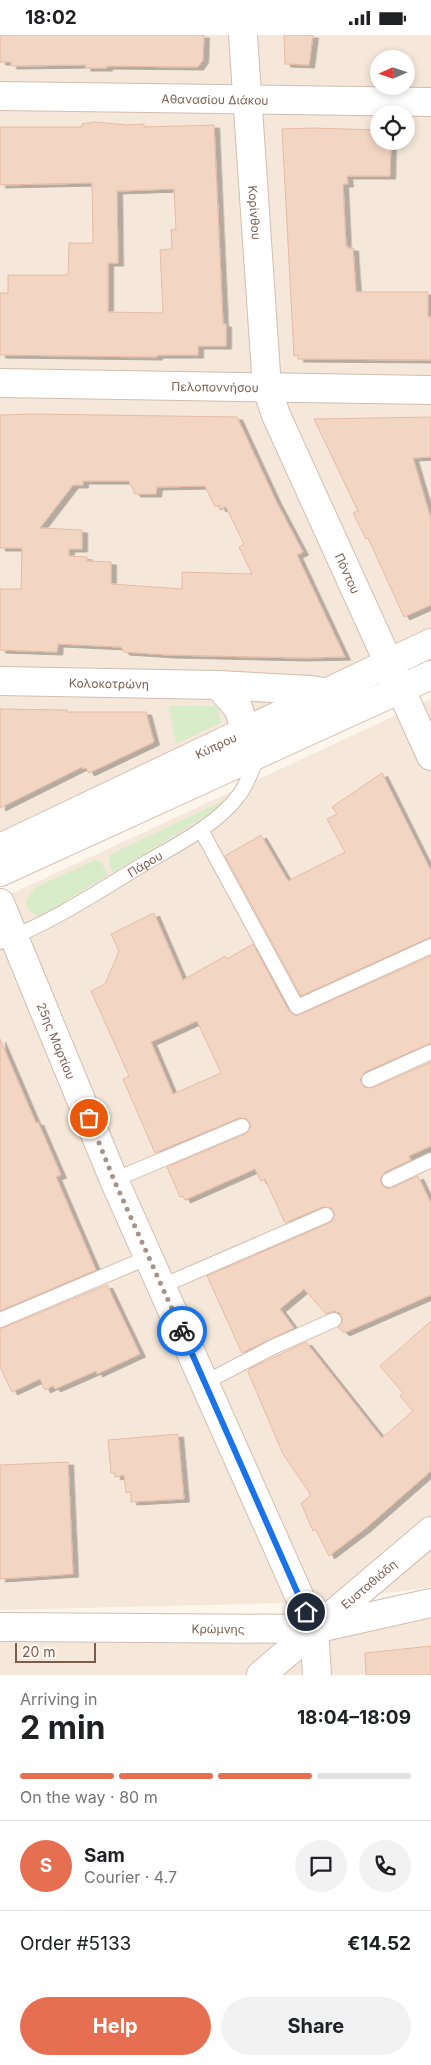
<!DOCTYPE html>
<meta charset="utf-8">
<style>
body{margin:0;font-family:Inter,sans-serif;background:#f2f2f2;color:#202124;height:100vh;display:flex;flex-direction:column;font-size:19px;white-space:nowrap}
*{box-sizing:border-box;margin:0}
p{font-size:16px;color:#757577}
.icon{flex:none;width:28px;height:28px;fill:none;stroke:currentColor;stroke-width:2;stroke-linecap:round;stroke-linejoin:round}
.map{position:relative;height:1640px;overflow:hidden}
.panel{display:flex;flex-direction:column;background:#fff;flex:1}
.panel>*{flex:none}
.needle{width:32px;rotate:267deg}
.controls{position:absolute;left:370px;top:15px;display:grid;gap:10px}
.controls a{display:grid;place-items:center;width:45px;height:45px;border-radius:50%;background:#fff;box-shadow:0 2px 8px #0003;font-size:25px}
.scale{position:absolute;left:15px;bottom:12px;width:81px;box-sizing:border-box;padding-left:5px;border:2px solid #7a5c4d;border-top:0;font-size:14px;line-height:18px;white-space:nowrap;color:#7a5c4d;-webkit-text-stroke:4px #fffaf3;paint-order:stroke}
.pin{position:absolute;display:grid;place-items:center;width:42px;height:42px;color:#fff;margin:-21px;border:2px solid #fff;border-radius:50%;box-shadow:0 1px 5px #0007}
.courier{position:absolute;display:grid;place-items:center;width:50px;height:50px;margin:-25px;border:4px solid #1a73e8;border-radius:50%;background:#fff;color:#222;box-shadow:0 1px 6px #0007}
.summary em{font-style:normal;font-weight:700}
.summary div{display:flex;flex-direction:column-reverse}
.summary{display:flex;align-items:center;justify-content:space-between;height:85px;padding:0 20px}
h1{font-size:32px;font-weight:700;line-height:38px}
.bar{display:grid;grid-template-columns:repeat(4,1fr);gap:8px 5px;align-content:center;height:60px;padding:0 20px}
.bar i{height:6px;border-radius:4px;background:#e0e0e0}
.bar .active{background:#e76f51}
.bar p{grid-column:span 4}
.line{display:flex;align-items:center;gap:12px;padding:0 20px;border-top:1px solid #e0e0e0}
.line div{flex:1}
.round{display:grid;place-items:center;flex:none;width:52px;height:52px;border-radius:26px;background:#f2f2f2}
.button{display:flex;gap:10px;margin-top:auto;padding:10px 20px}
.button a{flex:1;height:58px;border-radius:30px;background:#e76f51;color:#fff;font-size:20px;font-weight:700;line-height:58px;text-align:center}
.button a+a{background:#f2f2f2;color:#202124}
.status{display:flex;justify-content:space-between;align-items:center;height:35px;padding:0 25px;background:#fff;direction:ltr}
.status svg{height:14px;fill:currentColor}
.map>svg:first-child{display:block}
.residential{fill:#f5e8da;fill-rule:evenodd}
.green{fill:#d8ecc9}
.building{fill:#f3d5c3;stroke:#e6bba3;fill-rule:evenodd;filter:url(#shadow)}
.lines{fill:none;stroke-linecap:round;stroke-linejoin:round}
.lane-casing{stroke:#d1beb0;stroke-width:16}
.street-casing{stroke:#d1beb0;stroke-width:30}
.secondary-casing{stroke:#d6c0b0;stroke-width:30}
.lane{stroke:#fff;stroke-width:14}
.street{stroke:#fff;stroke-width:28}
.secondary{stroke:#fff;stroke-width:28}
.done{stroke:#a89285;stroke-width:5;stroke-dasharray:0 9}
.route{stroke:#1a73e8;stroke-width:6}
.labels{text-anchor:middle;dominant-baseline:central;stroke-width:5;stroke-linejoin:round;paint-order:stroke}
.street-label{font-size:12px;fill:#7a5c4d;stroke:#fffaf3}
</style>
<div class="status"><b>18:02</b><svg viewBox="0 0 49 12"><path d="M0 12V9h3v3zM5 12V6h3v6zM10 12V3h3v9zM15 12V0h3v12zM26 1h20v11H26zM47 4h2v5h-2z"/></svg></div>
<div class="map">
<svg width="431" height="1640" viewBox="0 0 431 1640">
<defs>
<filter id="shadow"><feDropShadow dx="5.5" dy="3" stdDeviation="0" flood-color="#0004"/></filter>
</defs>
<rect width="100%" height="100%" fill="#fdf6ec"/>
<!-- residential -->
<path class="residential" d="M0 0H431V596L0 801ZM379 24H406V51H379ZM379 79H406V106H379Z
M431 664V1552L322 1567 0 1575V864Z
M431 1579V1640H0V1601Z"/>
<!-- green -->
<path class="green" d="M168 671H217L221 688 176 709Z
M223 766 225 769 113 838 109 829V820Z
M95 825 101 827 108 840 46 878 37 881 29 876 26 867 30 859 36 852Z"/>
<!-- building -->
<path class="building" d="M0 0H204L203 25 198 32 107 31V33H85L86 30 11 31V27H0Z
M284 0H313L309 30 285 29Z
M95 87 127 90 144 89V92L214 90 223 289H226V311H198V320H157V322L0 320V258H8V240H68L69 208H93L92 148 0 150V92H82V89ZM174 154 176 194 171 195 172 214 160 215 163 278 108 277V228H118L117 156Z
M312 93 379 95V106H391L390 141H347L348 149H343L346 211H348V213H353L356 257H428V282H431V325L298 324V320L294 321 282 94Z
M34 379 237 382 276 466 303 517 297 520 345 622 303 623 169 620 124 617 121 612 58 609 57 617 0 615V554H21L22 513H0V380ZM83 446H129L135 459H156L157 452 205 451 215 472 219 470 220 474 226 472 244 509 239 512 252 539 182 537V554L111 549V527L87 526V522L69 521V514H82V495L40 493 73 450H83Z
M431 382V422L413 423 431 484V570L404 582 368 503 366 504 353 478 358 476 314 384Z
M0 674 67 675V677H146L154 707 89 738 86 733 83 734 82 732 0 773Z
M382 738 431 836V902L301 961 225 821 261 800 288 846 345 817 327 784 337 779 332 772Z
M154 878 183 945 225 921 227 924 253 909 289 976 296 981 431 921V1008L365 1037 360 1045 364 1052 372 1053 431 1027V1111L409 1121 411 1125 385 1137 380 1145 384 1152 389 1154 418 1141 431 1168V1260L344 1298 338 1292 343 1285 340 1278 334 1276 326 1279 304 1254 280 1274 294 1293 242 1318 207 1241 329 1188 333 1185 334 1177 331 1173 323 1172 285 1188 265 1144 261 1146 255 1134 185 1165 183 1161 180 1162 167 1132 245 1099 251 1092 247 1084 239 1083 155 1118 123 1044 129 1041 91 956 105 949 119 916 111 899ZM197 986 221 1038 173 1059 151 1007Z
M0 1004 36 1088 38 1087 61 1140 56 1142 96 1235 0 1276Z
M107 1250 140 1319 97 1339 96 1336 55 1354 53 1351 45 1355 40 1344 12 1357 0 1332V1294Z
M431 1286V1436L366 1493 329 1521 316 1495 313 1496 301 1468 310 1461 309 1457 283 1419 248 1337 249 1334 306 1307 382 1403 413 1376 400 1361 403 1358 380 1331Z
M178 1399 184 1464 131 1467V1457L126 1458 124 1440 115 1442V1438H111L108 1405Z
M68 1427 73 1539 0 1544V1430Z
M431 1611V1640H366L365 1618Z"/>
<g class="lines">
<defs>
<g id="lane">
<path d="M201 795 297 972 431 911"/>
<path id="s1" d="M0 907C53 887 99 856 147 827 178 809 218 789 239 760 247 750 252 734 258 722"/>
<path d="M369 1045 431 1017"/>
<path d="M114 1145 242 1091"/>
<path d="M389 1145 431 1125"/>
<path d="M162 1251 326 1180"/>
<path d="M0 1285 149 1222"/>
<path d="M204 1348 273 1312 334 1285"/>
</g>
<g id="street">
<path id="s2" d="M243 0 267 353 276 380 431 721"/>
<path id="s3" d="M0 61 431 67"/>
<path id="s4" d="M0 348 431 355"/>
<path id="s5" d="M0 646 218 650 238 673 246 695"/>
<path d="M218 650 311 655 329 658"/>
<path id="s6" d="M0 868 114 1145 314 1594 317 1640"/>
<path id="s7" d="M0 1592 314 1594 431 1568"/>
<path id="s8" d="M261 1640 431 1496"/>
</g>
<g id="secondary">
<path id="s9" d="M0 813 431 608"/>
<path d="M0 837 431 640"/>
</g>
</defs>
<!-- lane casing -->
<use href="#lane" class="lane-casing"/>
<!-- street casing -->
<use href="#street" class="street-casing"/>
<!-- secondary casing -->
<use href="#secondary" class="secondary-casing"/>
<!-- lane -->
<use href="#lane" class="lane"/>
<!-- street -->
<use href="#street" class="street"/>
<!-- secondary -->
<use href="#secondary" class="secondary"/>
</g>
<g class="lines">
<!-- done -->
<path class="done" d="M89 1083 114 1145 182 1296"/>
<!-- route -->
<path class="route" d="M182 1296 306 1577"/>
</g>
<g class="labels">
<!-- street labels -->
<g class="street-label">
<text stroke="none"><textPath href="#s3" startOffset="215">Αθανασίου Διάκου</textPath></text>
<text stroke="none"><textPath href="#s2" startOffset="178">Κορίνθου</textPath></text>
<text stroke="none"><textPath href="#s4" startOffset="215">Πελοποννήσου</textPath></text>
<text stroke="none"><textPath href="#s2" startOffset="556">Πόντου</textPath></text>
<text stroke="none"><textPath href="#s5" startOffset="109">Κολοκοτρώνη</textPath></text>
<text stroke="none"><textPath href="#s9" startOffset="239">Κύπρου</textPath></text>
<text stroke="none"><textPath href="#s1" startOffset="165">Πάρου</textPath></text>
<text stroke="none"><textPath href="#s6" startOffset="149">25ης Μαρτίου</textPath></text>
<text stroke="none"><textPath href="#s8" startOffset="141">Ευσταθιάδη</textPath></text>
<text stroke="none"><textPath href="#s7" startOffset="218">Κρώμνης</textPath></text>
</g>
</g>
</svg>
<div class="controls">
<a><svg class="needle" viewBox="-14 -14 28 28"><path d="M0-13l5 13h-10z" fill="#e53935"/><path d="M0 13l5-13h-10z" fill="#757577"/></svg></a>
<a><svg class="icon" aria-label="locate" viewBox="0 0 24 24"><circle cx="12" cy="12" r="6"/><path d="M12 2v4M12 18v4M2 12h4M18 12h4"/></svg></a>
</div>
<div class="scale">20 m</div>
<div class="pin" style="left:89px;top:1083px;background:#ea580c"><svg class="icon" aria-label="bag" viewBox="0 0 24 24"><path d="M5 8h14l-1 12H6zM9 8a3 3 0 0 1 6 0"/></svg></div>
<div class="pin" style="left:306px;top:1577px;background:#1f2937"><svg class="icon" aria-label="home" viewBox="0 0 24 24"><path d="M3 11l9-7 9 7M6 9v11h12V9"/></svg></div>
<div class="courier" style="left:182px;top:1296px"><svg class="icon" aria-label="bike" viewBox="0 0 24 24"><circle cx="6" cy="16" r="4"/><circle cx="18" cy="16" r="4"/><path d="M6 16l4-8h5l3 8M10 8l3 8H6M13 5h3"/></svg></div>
</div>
<section class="panel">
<div class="summary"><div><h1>2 min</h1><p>Arriving in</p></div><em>18:04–18:09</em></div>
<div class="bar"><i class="active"></i><i class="active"></i><i class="active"></i><i></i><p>On the way · 80 m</p></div>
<div class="line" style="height:90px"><b class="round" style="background:#e76f51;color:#fff">S</b><div><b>Sam</b><p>Courier · 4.7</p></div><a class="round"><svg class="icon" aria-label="chat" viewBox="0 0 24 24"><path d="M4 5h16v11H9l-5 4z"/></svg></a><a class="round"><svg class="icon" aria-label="phone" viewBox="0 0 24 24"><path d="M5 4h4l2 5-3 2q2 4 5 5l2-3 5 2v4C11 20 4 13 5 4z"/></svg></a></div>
<div class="line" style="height:65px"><div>Order #5133</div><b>€14.52</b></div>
<div class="button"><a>Help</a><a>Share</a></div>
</section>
